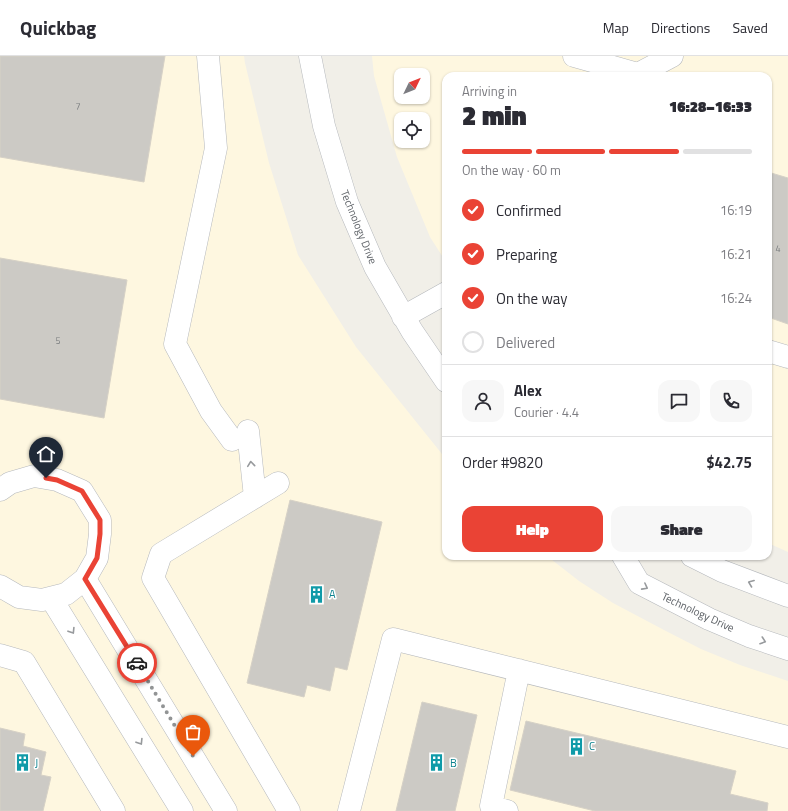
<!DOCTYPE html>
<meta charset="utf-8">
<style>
body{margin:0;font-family:"Titillium Web",sans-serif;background:#f7f7f7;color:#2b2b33;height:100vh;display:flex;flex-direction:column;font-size:15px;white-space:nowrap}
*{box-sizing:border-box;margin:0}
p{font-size:13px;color:#7c7c81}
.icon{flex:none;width:22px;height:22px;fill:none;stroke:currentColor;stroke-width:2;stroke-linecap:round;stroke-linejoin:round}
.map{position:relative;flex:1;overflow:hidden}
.details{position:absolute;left:442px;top:16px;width:330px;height:488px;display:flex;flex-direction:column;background:#fff;border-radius:12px;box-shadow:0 1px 3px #0004}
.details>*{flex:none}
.needle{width:26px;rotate:47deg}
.buttons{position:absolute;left:394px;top:12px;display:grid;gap:8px}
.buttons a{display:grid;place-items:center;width:36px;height:36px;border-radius:8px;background:#fff;box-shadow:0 1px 3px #0004;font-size:20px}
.pin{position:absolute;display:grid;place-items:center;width:34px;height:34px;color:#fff;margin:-41px -17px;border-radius:50% 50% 50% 0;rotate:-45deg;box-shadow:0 0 4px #0007}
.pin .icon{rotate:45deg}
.courier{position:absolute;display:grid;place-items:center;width:40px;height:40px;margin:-20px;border:3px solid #ea4335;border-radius:50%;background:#fff;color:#222;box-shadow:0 1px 5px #0007}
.summary em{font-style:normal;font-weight:800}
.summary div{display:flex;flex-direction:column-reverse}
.summary{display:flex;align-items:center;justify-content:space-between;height:68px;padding:0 20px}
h1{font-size:26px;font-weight:800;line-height:30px}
.bar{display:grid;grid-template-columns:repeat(4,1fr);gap:6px 4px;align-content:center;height:48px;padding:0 20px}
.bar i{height:5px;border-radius:3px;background:#e1e1e2}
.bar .current{background:#ea4335}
.bar p{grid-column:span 4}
.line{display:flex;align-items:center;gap:10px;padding:0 20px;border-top:1px solid #e1e1e2}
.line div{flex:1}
.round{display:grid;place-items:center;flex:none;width:42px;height:42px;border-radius:12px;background:#f7f7f7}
ol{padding:0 20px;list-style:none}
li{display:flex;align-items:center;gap:12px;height:44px}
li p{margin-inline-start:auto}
li .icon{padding:4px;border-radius:50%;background:#ea4335;color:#fff;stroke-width:4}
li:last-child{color:#7c7c81}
li i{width:22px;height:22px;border:2px solid #e1e1e2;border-radius:50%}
.action{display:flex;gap:8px;margin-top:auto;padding:8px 20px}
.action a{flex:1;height:46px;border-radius:12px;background:#ea4335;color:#fff;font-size:16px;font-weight:800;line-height:46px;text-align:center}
.action a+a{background:#f7f7f7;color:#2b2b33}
header{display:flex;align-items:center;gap:24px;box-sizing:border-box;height:56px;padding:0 20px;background:#fff;border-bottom:1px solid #e1e1e2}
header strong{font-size:19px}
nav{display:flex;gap:22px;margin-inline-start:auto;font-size:14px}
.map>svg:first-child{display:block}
.commercial{fill:#fef7e0;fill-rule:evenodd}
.building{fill:#cccac5;stroke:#d6d1c6}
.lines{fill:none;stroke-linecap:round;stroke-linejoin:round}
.minor-casing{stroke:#b5b8bc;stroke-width:23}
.minor{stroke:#fff;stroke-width:22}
.oneway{stroke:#979a9d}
.done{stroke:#929495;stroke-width:4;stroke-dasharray:0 7.2}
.route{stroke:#ea4335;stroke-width:5}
.labels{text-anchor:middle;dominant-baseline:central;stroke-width:3;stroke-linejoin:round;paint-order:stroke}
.number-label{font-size:9px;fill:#7a7d7f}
.street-label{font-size:11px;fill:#5f6368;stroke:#fff}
.culture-label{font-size:11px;fill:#0d838f;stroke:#fff;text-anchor:start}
</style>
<header>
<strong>Quickbag</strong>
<nav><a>Map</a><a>Directions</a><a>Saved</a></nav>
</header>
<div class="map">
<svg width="788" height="755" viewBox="0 0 788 755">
<rect width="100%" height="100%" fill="#f1efe8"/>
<!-- commercial -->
<path class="commercial" d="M0 0H244L245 7 269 107 298 199 356 291 446 403V500H547L579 525 613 547 664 574 701 593 740 609 788 625V755H0Z
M372 0H788V496L768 487V20H446V206L430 181 397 101 374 20ZM401 19H423V41H401ZM401 63H423V85H401Z"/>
<!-- building -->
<path class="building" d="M0 0H165L144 126 0 101Z
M768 116 788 122V268L768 261Z
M0 202 127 224 104 362 0 343Z
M290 444 382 466 347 614 335 611 330 635 307 629 304 641 247 627Z
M422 646 477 659 455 755H396Z
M526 665 736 715 730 738 768 747 767 755H595L510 734Z
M0 672 25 678 23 690 46 696 41 719 51 721 43 755H0Z"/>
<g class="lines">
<defs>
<path id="minor" d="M208 0 216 92 175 288 211 355 232 384
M310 0 324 70 347 146 375 211 412 275 446 325
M574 0 645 20
M638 18 672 0
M403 261 446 237
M768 295 788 301
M248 375 255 441
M278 427 161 498 153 522 289 755
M0 434 10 427 34 420 57 424 82 435 100 464V478L97 502 85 523 66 538 42 544 19 541 0 530
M623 500 639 527 709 563 749 580 788 593
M692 500 722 515 788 540
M85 523 226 755
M51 542 182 755
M0 599 24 606 114 755
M349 755 393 583 788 681
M507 755 491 750 519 614"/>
</defs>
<!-- minor casing -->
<use href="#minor" class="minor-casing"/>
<!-- minor -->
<use href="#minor" class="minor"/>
</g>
<!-- one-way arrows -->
<defs><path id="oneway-chevron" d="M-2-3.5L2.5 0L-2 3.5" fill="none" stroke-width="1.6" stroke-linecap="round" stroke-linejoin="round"/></defs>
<g class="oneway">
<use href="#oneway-chevron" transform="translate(251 408) rotate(-96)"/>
<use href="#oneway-chevron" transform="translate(751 527) rotate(-159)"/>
<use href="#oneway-chevron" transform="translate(645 531) rotate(28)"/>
<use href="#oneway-chevron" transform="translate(72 575) rotate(58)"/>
<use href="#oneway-chevron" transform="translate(763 585) rotate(19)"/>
<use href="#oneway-chevron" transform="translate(140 686) rotate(58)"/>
</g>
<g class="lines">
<!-- done -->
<path class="done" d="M137 607 193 700"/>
<!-- route -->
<path class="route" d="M46 422 57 424 82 435 100 464V478L97 502 85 523 137 607"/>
</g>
<!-- icons -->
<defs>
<symbol id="building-bare" viewBox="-9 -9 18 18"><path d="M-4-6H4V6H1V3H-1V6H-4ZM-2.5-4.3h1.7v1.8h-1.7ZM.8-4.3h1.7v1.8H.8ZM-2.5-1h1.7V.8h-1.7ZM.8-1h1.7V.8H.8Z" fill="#0f9aa8" stroke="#fff" stroke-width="2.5" paint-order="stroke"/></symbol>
</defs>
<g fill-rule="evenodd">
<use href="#building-bare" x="304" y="526" width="25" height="25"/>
<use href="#building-bare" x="564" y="678" width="25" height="25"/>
<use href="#building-bare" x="10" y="694" width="25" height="25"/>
<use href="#building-bare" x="424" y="694" width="25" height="25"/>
</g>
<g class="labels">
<!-- number labels -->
<g class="number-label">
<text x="78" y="50">7</text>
<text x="778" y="192">4</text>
<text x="58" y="284">5</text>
</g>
<!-- street labels -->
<g class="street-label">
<text transform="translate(359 171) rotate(68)">Technology Drive</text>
<text transform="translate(698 556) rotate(25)">Technology Drive</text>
</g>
<!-- culture labels -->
<g class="culture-label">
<text x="329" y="538">A</text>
<text x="589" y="690">C</text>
<text x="35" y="707">J</text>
<text x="450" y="707">B</text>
</g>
</g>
</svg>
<div class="buttons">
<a><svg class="needle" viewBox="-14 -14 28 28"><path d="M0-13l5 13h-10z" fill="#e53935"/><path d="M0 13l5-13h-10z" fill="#7c7c81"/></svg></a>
<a><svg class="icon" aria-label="locate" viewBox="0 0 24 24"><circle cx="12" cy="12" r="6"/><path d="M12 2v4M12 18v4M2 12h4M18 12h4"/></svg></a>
</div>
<div class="pin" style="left:193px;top:700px;background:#ea580c"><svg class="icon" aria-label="bag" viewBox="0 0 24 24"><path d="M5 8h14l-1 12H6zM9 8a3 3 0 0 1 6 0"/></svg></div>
<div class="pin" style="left:46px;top:422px;background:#1f2937"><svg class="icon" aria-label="home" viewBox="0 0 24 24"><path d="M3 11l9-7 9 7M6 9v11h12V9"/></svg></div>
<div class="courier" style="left:137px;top:607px"><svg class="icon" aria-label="car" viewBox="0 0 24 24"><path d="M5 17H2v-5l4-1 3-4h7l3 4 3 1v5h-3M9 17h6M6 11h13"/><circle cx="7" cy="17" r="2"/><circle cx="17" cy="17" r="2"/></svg></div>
<section class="details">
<div class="summary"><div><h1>2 min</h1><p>Arriving in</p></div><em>16:28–16:33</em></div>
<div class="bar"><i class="current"></i><i class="current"></i><i class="current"></i><i></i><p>On the way · 60 m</p></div>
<ol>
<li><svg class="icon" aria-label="check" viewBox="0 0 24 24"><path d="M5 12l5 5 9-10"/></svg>Confirmed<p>16:19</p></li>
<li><svg class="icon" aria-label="check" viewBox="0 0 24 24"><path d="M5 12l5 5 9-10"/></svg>Preparing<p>16:21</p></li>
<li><svg class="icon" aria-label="check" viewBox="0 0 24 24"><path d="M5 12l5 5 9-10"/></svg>On the way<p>16:24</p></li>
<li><i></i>Delivered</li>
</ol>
<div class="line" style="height:72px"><a class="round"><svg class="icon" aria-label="person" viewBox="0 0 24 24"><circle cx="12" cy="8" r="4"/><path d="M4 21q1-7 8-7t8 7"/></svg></a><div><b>Alex</b><p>Courier · 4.4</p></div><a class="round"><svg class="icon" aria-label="chat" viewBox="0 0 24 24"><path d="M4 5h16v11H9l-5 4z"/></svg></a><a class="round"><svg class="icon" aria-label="phone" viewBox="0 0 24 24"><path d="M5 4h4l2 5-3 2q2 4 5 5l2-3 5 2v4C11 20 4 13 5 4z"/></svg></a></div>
<div class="line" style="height:52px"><div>Order #9820</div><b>$42.75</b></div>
<div class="action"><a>Help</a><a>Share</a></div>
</section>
</div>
